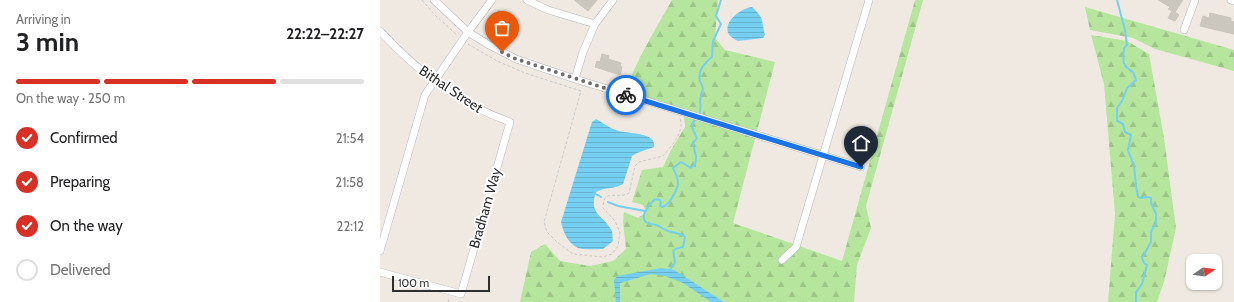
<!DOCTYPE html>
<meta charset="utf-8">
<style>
body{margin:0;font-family:Cabin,sans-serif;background:#f2f2f2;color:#202124;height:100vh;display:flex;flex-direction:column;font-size:15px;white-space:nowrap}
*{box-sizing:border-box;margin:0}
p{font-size:13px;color:#757577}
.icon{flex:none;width:22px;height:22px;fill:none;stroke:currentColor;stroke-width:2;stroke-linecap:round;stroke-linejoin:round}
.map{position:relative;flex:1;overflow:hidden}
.panel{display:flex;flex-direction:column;background:#fff;width:380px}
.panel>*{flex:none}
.needle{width:26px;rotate:77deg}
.controls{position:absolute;left:806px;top:254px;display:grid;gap:8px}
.controls a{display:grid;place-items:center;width:36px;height:36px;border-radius:8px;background:#fff;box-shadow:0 1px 3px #0004;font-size:20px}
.scale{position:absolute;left:12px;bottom:10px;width:98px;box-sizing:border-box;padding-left:4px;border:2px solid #2e2e2e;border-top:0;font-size:11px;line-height:14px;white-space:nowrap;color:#2e2e2e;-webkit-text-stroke:3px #fff;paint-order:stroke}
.pin{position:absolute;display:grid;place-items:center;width:34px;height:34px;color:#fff;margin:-41px -17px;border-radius:50% 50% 50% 0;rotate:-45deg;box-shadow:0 0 4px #0007}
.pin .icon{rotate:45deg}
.courier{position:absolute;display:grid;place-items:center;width:40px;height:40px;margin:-20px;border:3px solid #1a73e8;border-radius:50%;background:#fff;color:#222;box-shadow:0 1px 5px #0007}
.headline em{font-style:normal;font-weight:700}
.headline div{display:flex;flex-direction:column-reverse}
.headline{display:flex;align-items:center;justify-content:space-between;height:68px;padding:0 16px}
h1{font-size:26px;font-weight:700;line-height:30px}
.bar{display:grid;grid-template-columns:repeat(4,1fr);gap:6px 4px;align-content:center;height:48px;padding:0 16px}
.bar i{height:5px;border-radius:3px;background:#e0e0e0}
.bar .on{background:#d93025}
.bar p{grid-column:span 4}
ol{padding:0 16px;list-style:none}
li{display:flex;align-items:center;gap:12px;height:44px}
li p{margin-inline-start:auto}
li .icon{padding:4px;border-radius:50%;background:#d93025;color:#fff;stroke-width:4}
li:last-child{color:#757577}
li i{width:22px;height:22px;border:2px solid #e0e0e0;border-radius:50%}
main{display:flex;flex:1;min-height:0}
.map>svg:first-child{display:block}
.forest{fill:url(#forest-firs)}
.water{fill:url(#water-rules)}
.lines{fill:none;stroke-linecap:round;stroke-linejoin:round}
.stream{stroke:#75cff0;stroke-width:2}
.building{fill:#cbc7bf;stroke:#cbc5ba}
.street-casing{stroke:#b4b7c1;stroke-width:8}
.path{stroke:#c9c9c9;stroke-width:1;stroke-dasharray:3 2;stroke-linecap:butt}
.street{stroke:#fff;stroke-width:7}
.done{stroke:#726f6d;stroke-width:4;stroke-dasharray:0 7.2}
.route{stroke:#1a73e8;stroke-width:5}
.labels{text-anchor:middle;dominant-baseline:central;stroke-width:4;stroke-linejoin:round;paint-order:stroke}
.street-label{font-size:14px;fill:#2e2e2e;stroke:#fff}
</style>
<main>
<section class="panel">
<div class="headline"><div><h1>3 min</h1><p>Arriving in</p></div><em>22:22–22:27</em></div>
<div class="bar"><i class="on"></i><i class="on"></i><i class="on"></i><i></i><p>On the way · 250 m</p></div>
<ol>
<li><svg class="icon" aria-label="check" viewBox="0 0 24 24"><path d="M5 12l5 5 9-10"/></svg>Confirmed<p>21:54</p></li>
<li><svg class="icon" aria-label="check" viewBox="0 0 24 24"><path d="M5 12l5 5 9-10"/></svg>Preparing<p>21:58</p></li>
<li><svg class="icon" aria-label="check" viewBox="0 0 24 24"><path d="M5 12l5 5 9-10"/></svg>On the way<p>22:12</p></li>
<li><i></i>Delivered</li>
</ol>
</section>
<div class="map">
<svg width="854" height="302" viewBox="0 0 854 302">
<defs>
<pattern id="forest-firs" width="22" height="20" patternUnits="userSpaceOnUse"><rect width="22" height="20" fill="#b6e59e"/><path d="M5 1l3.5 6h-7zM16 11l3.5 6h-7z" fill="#9dc588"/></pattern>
<pattern id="water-rules" width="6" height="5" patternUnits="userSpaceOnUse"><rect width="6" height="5" fill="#75cff0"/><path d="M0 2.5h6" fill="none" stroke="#66b2ce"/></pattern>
</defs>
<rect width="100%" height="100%" fill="#efe9e1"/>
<!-- forest -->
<path class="forest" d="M292 0H338L335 38 345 50 395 62 353 223 462 261 535 0H543L486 206 491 228 477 265 474 302H140L151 252 165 244 180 261 210 266 233 261 246 249 243 222 244 212 258 218 266 212 263 205 252 202 262 170 283 167 291 150 305 127 304 115 245 92C257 59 275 30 292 0Z
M705 7 854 50V71L775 49 753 38 710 30Z
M711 35 747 41 769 54 784 138 796 228 784 282 777 302H728L735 214 724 84Z"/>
<!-- water -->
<path class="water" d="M372 7C385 19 381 20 385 35L383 38 358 41C354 39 350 37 348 33 344 20 362 8 372 7Z
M216 119C223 123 231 129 239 131 249 134 277 132 274 147L257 153 252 156 243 184C235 189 225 187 216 192 208 215 224 215 232 231 233 234 232 238 233 241L223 249C217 249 203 250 198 248 188 244 183 231 181 222L212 122Z
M281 268 294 270 344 302H331L303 283 285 276 271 274 240 283V302H236L234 280 237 276Z"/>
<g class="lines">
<!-- stream -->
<path class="stream" d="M737 0 745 30 747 45 744 48C743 61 741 65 753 72L756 80 747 88 742 101 737 108V121L743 124 745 132 751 135 748 150 752 161 754 165 756 186 758 197 761 198 767 197 771 198V203L776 214V222L771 232V242L762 258 764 263 767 265 762 284 756 292V302
M319 116C323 107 317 98 323 90 323 86 322 85 320 81 317 71 325 62 332 57L333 41 341 24 336 16 341 0
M214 193 221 197
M228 202 238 206 265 211
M289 271 295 263C294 252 289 249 303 247L305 237C300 233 294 233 288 231 284 230 280 226 276 225 276 225 271 224 270 224 256 220 269 205 275 199L280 200 281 203 280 206 282 207C289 206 297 190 298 184 298 177 295 173 293 168L301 162 311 168 315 165 316 157 313 143 317 138C313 130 309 125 316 119"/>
</g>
<!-- building -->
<path class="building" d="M194 0H217L208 11Z
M778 0H803L795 12 799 15 795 21 788 18 792 11 788 9 790 7Z
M830 13 851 18V21L854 22V34L820 26 823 16 829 18Z
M222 54 229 56 228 59 241 63 240 66 242 67 240 75 215 67 217 61 220 62Z"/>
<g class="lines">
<defs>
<path id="street" d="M54 0 88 32 109 45 136 59 195 79 481 167
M147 0 168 10 215 24
M851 0 854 1
M804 30 815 0
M0 31C36 70 79 104 130 122L81 294 0 272
M195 79 203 52 215 24 233 0
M0 251 45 95 88 32 112 0
M402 260 416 247 489 0"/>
</defs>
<!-- street casing -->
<use href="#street" class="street-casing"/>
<!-- path -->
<path class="path" d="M42 0 55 15 77 35
M88 44 117 61 145 73 201 91 164 222 167 232 177 242 193 254 223 257 232 254 238 246 240 232 235 221 223 208C223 187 238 200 249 193L255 166 259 162 283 156C291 146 305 132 300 118
M68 302 69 299"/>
<!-- street -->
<use href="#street" class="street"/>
</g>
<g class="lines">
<!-- done -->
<path class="done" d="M122 52 136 59 246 95"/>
<!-- route -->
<path class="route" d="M246 95 481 167"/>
</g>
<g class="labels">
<!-- street labels -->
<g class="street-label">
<text transform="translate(71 89) rotate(34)">Bithal Street</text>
<text transform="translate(105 208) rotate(-74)">Bradham Way</text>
</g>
</g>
</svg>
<div class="controls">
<a><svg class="needle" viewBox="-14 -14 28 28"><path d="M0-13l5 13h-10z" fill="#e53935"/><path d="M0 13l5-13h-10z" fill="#757577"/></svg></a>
</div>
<div class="scale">100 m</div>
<div class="pin" style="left:122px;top:52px;background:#ea580c"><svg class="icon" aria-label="bag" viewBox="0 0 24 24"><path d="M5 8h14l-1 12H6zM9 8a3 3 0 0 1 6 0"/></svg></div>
<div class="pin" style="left:481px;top:167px;background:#1f2937"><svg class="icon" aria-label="home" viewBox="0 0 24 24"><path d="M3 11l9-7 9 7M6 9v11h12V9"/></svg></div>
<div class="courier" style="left:246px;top:95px"><svg class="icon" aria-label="bike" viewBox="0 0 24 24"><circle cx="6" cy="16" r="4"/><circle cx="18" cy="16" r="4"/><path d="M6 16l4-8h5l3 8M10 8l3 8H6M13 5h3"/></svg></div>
</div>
</main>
